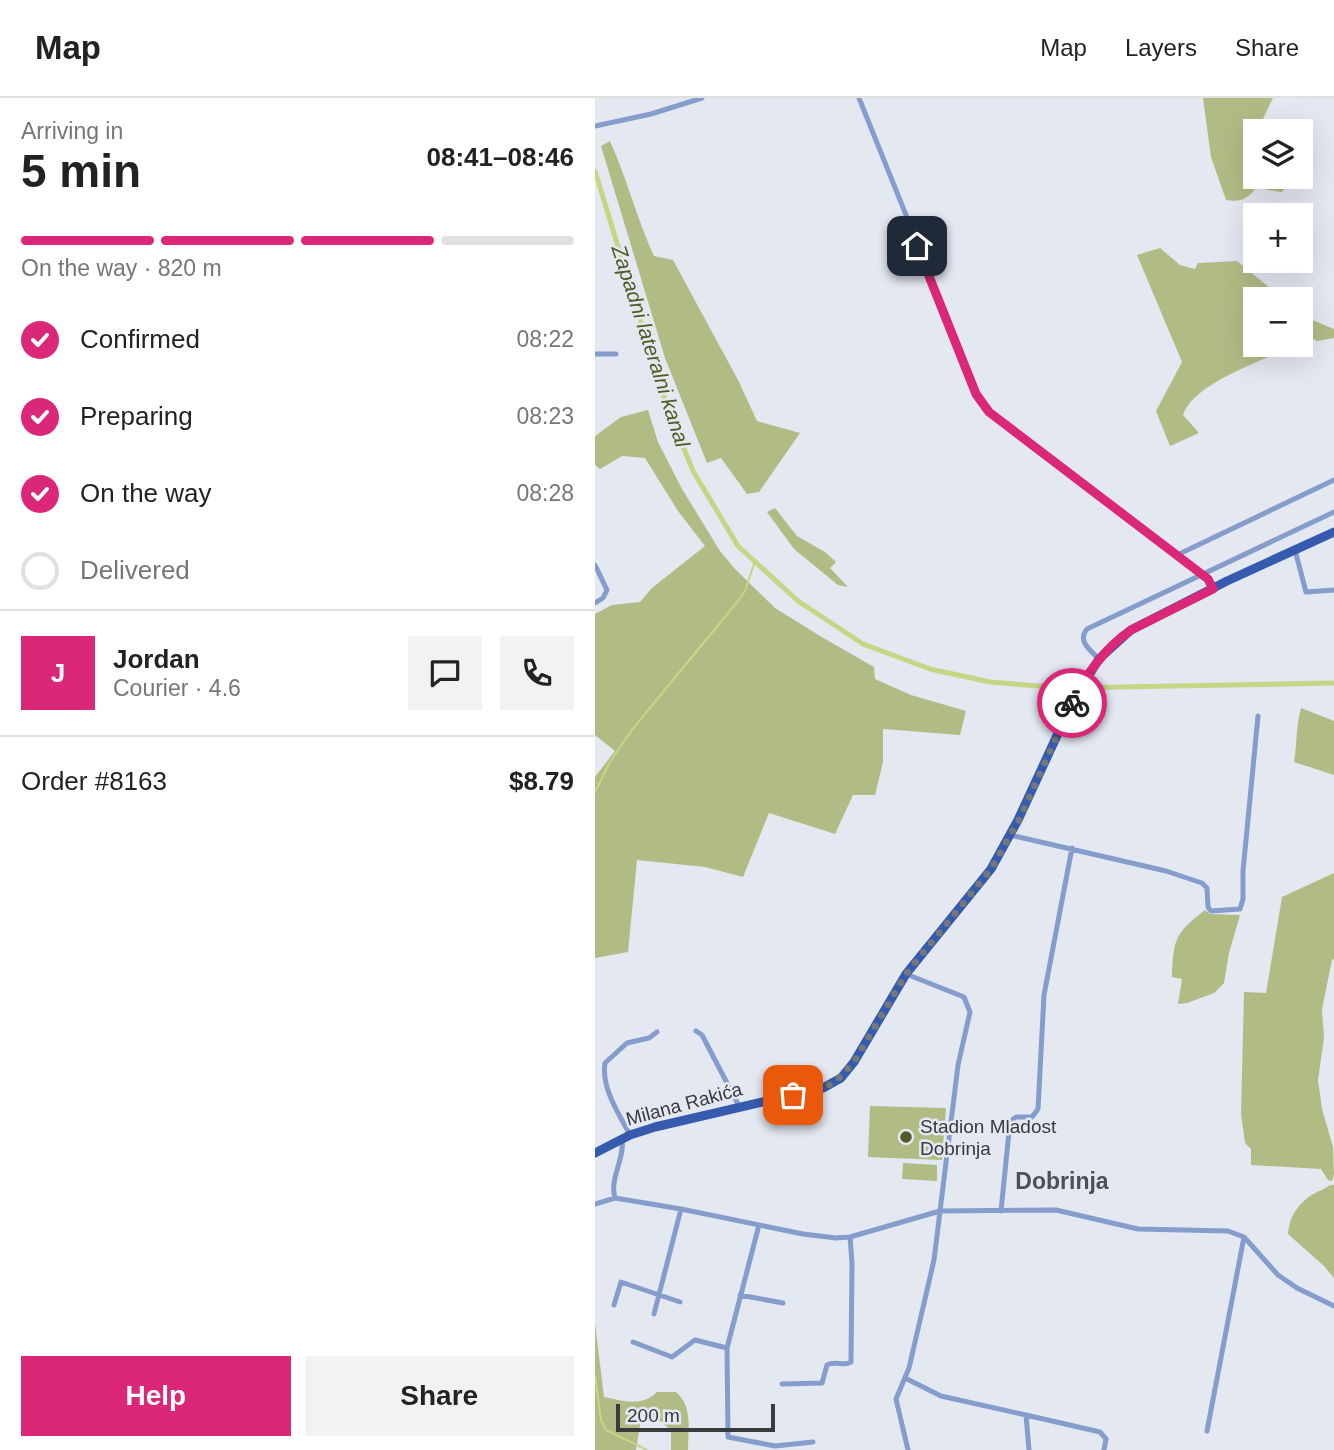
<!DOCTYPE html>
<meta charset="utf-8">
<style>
body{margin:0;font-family:Arial,sans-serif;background:#f2f2f2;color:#222;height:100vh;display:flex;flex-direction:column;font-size:26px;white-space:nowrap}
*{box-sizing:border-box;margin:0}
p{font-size:23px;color:#767676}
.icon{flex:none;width:38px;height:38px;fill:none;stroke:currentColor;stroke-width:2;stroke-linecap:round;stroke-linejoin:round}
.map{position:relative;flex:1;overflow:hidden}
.panel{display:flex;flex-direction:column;background:#fff;width:595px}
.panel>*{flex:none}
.fabs{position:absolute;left:648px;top:21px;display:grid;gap:14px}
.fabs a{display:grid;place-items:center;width:70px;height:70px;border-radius:0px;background:#fff;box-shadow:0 7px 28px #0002;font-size:35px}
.scale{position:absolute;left:21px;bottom:18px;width:159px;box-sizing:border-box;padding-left:7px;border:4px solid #383a3d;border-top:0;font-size:19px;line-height:24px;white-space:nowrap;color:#383a3d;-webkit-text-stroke:5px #e3e8f1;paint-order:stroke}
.pin{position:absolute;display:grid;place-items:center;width:60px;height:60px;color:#fff;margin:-30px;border-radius:14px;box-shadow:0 4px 10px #0006}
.courier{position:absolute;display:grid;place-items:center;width:70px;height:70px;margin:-35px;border:5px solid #db2777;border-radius:50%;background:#fff;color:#222;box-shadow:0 2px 9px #0007}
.overview em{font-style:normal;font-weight:700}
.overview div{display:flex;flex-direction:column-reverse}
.overview{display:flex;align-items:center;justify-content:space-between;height:119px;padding:0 21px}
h1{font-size:46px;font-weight:700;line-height:52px}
.bar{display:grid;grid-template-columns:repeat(4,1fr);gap:10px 7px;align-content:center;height:84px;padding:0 21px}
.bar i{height:9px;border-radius:5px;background:#e0e0e0}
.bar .current{background:#db2777}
.bar p{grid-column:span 4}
.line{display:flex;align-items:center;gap:18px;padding:0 21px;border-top:2px solid #e0e0e0}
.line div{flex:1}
.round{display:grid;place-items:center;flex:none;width:74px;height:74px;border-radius:0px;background:#f2f2f2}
ol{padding:0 21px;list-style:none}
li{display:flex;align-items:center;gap:21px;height:77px}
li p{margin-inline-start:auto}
li .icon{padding:7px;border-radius:50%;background:#db2777;color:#fff;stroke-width:4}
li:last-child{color:#767676}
li i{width:38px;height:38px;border:4px solid #e0e0e0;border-radius:50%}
.button{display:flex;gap:14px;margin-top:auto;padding:14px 21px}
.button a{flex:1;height:80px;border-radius:0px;background:#db2777;color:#fff;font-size:28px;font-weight:700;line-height:80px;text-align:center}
.button a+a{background:#f2f2f2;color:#222}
header{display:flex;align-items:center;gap:42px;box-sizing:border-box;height:98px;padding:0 35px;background:#fff;border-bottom:2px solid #e0e0e0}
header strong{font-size:33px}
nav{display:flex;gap:38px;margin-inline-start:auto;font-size:24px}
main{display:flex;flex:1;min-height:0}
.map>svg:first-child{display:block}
.green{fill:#b1bc85}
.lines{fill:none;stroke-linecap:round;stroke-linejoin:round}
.stream{stroke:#c7d684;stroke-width:2}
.canal{stroke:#c7d684;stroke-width:5}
.street{stroke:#859dcc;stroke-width:5}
.primary{stroke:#355baf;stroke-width:9}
.done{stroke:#74777c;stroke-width:7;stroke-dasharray:0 12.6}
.route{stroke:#db2777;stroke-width:9}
.poi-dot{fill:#535b2a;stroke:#e3e8f1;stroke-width:2.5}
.labels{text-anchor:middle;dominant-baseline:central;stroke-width:5;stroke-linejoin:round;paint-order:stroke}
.street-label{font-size:19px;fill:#383a3d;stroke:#e3e8f1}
.poi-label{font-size:19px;fill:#383a3d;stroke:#e3e8f1;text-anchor:start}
.water-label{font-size:21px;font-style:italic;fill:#515a20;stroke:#e3e8f1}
.quarter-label{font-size:23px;font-weight:bold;fill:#4b4f57;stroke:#e3e8f1}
</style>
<header>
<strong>Map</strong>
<nav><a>Map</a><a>Layers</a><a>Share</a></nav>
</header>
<main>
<section class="panel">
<div class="overview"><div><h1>5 min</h1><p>Arriving in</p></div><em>08:41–08:46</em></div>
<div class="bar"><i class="current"></i><i class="current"></i><i class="current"></i><i></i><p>On the way · 820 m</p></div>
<ol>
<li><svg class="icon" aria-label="check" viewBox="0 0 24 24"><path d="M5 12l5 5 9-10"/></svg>Confirmed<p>08:22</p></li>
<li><svg class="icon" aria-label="check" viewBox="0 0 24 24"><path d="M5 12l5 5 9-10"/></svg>Preparing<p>08:23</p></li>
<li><svg class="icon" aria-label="check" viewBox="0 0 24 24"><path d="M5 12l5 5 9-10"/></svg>On the way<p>08:28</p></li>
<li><i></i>Delivered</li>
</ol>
<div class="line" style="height:126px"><b class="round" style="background:#db2777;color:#fff">J</b><div><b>Jordan</b><p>Courier · 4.6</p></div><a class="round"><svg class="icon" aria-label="chat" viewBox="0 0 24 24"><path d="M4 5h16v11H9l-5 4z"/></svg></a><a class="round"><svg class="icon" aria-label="phone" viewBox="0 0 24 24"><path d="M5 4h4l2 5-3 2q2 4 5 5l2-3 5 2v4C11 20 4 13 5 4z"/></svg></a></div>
<div class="line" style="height:91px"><div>Order #8163</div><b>$8.79</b></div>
<div class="button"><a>Help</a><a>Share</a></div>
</section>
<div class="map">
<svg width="739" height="1352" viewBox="0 0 739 1352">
<rect width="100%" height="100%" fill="#e3e8f1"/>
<!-- green -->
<path class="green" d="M608 0H678L667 23 668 33H660V79L703 80 686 94 661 90C651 102 646 104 631 102L616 59Z
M15 43C32 81 42 121 59 158L78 162 143 282 162 323 205 335 164 394 152 396 126 360 112 365 70 260 6 48Z
M565 150 585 167 600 171 603 165 642 163 675 190 694 201H660V247H693C685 255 675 258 664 263 641 273 596 292 588 317L604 335 575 348 561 313 587 264 542 157Z
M705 208 715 221 739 231V240L722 243 705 234Z
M53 312 63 344 87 391 125 453 140 471 180 510 225 538 279 569 280 581 316 597 371 613 365 637 288 631V664L280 697H258L240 736 174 715 148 779 110 769 42 762 33 854 0 860V679L20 653 0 637V516L17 507 45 504 57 490 110 448 83 413 50 360 27 358 5 371 0 367V338L26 319Z
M180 410 202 438 230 454 241 464 235 470 253 489 243 487 199 451 172 414Z
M706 610 739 623V677L699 664C702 646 701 628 706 610Z
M739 775V861L737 862 727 911 729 940 723 982 727 1011 738 1049 739 1076 737 1083 733 1082 726 1071 656 1067V1051L650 1045 646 1016 649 894 671 895 687 799Z
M610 812 615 816 645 817 634 855 629 885 619 895 592 905 583 906 587 881 577 879C578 842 580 835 610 812Z
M275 1008 351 1010 347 1062 273 1059Z
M308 1065 342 1067V1083L307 1081Z
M735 1087H739V1180L729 1168 693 1136C694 1118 704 1104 720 1095 726 1092 730 1091 735 1087Z
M0 1225 9 1299C27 1303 48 1309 62 1294H81C98 1309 93 1330 93 1352H76V1333L67 1324 47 1314 41 1352H0Z"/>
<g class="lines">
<!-- stream -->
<path class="stream" d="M0 694 15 664 36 633 143 503 150 493 160 463
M0 1278 6 1322 11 1332 52 1352"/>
<!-- canal -->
<path class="canal" d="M0 73 72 309 98 373 143 448 203 503 268 546 335 571 395 584 467 590 739 585"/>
<!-- street -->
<path class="street" d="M264 0 387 306 394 314 613 481 618 491
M0 28 56 16 107 0
M0 256H21
M700 452 711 494 739 492
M580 458 739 382
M0 467 12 492 8 500 0 505
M504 561C495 552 482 543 492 531L739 414
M415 737 571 773 607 785 612 790 613 809 616 813 645 811 648 801V773L663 618
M311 876 369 899 375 914 363 967 339 1162 314 1270 301 1301 313 1352
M101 933 107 937 144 1008
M35 1037C24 1016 6 990 10 965L32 945 54 940 62 934
M20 1100C14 1081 30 1061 27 1041
M0 1106 20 1100 86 1111 208 1136 241 1140 255 1139 345 1113 461 1112 543 1131 633 1133 649 1139 683 1177 702 1190 739 1208
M406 1113 415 1024 421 1019H437L443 1011 449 897 477 750
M164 1127 132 1250 133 1339 180 1348 218 1344
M145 1197 188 1205
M19 1207 26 1184 85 1204
M59 1216 86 1111
M38 1244 77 1259 100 1242 132 1250
M310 1280 346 1298 431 1317 434 1352
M187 1286 227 1285 232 1267C240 1262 249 1269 256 1264L257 1165 255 1139
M431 1317 505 1334 511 1341 509 1352
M612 1333 649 1139"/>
<!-- primary -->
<path class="primary" d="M0 1055 35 1037 60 1029 228 990 246 980 259 964 311 876 396 771 423 722 478 603 504 561 536 532 632 483 739 434"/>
</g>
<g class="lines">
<!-- done -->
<path class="done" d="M198 997 228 990 240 984 259 964 311 876 396 771 424 722 477 605"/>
<!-- route -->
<path class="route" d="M322 148 381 296 394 314 613 481 618 491 536 532C509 551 492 575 477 605"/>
</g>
<!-- markers -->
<circle class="poi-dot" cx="311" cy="1039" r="7"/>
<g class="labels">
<!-- street labels -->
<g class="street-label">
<text transform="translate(89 1006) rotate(-15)">Milana Rakića</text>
</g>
<!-- poi labels -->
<g class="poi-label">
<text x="325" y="1028">Stadion Mladost<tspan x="325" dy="22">Dobrinja</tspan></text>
</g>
<!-- water labels -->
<g class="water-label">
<text transform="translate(56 248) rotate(72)">Zapadni lateralni kanal</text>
</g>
<!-- quarter labels -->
<g class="quarter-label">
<text x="467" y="1083">Dobrinja</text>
</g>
</g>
</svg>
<div class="fabs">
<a><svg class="icon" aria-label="layers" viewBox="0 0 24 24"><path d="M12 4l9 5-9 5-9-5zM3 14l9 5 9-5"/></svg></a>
<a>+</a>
<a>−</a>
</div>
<div class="scale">200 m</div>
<div class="pin" style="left:198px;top:997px;background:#ea580c"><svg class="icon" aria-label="bag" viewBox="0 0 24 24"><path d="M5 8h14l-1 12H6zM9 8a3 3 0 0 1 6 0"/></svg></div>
<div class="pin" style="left:322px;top:148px;background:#1f2937"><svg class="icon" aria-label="home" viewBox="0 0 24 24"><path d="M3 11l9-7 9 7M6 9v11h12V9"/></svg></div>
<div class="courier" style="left:477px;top:605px"><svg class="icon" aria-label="bike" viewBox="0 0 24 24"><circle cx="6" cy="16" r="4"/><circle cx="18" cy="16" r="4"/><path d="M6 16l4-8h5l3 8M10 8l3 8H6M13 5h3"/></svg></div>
</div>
</main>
